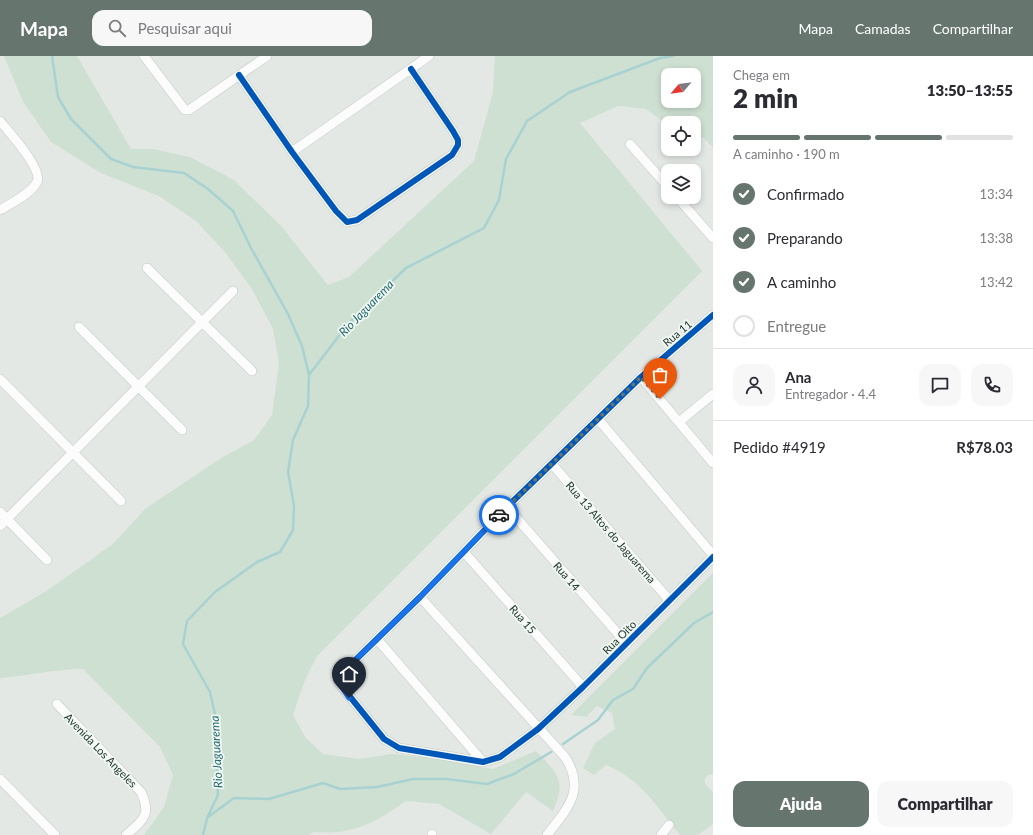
<!DOCTYPE html>
<html lang="pt">
<meta charset="utf-8">
<style>
body{margin:0;font-family:Lato,sans-serif;background:#f7f7f7;color:#2b2b33;height:100vh;display:flex;flex-direction:column;font-size:15px;white-space:nowrap}
*{box-sizing:border-box;margin:0}
p{font-size:13px;color:#7c7c81}
.icon{flex:none;width:22px;height:22px;fill:none;stroke:currentColor;stroke-width:2;stroke-linecap:round;stroke-linejoin:round}
.map{position:relative;flex:1;overflow:hidden}
.sheet{display:flex;flex-direction:column;background:#fff;width:320px}
.sheet>*{flex:none}
.needle{width:26px;rotate:241deg}
.controls{position:absolute;left:661px;top:12px;display:grid;gap:8px}
.controls a{display:grid;place-items:center;width:40px;height:40px;border-radius:8px;background:#fff;box-shadow:0 2px 6px #0003;font-size:20px}
.pin{position:absolute;display:grid;place-items:center;width:34px;height:34px;color:#fff;margin:-41px -17px;border-radius:50% 50% 50% 0;rotate:-45deg;box-shadow:0 0 4px #0007}
.pin .icon{rotate:45deg}
.courier{position:absolute;display:grid;place-items:center;width:40px;height:40px;margin:-20px;border:3px solid #1a73e8;border-radius:50%;background:#fff;color:#222;box-shadow:0 1px 5px #0007}
.overview em{font-style:normal;font-weight:800}
.overview div{display:flex;flex-direction:column-reverse}
.overview{display:flex;align-items:center;justify-content:space-between;height:68px;padding:0 20px}
h1{font-size:26px;font-weight:800;line-height:30px}
.bar{display:grid;grid-template-columns:repeat(4,1fr);gap:6px 4px;align-content:center;height:48px;padding:0 20px}
.bar i{height:5px;border-radius:3px;background:#e1e1e2}
.bar .on{background:#66766f}
.bar p{grid-column:span 4}
.line{display:flex;align-items:center;gap:10px;padding:0 20px;border-top:1px solid #e1e1e2}
.line div{flex:1}
.round{display:grid;place-items:center;flex:none;width:42px;height:42px;border-radius:12px;background:#f7f7f7}
ol{padding:0 20px;list-style:none}
li{display:flex;align-items:center;gap:12px;height:44px}
li p{margin-inline-start:auto}
li .icon{padding:4px;border-radius:50%;background:#66766f;color:#fff;stroke-width:4}
li:last-child{color:#7c7c81}
li i{width:22px;height:22px;border:2px solid #e1e1e2;border-radius:50%}
.cta{display:flex;gap:8px;margin-top:auto;padding:8px 20px}
.cta a{flex:1;height:46px;border-radius:12px;background:#66766f;color:#fff;font-size:16px;font-weight:800;line-height:46px;text-align:center}
.cta a+a{background:#f7f7f7;color:#2b2b33}
header{display:flex;align-items:center;gap:24px;box-sizing:border-box;height:56px;padding:0 20px;background:#66766f;color:#fff}
header strong{font-size:19px}
nav{display:flex;gap:22px;margin-inline-start:auto;font-size:14px}
.search{width:280px;height:36px;background:#f7f7f7;display:flex;align-items:center;gap:10px;box-sizing:border-box;padding:0 14px;border-radius:12px;color:#7c7c81;font-size:15px}
main{display:flex;flex:1;min-height:0}
.map>svg:first-child{display:block}
.green{fill:#cee0d1;fill-rule:evenodd}
.lines{fill:none;stroke-linecap:round;stroke-linejoin:round}
.stream{stroke:#a8d2d2;stroke-width:2.5}
.minor-casing{stroke:#c0c5c2;stroke-width:10}
.minor{stroke:#fbfcfb;stroke-width:9}
.cycleway-casing{stroke:#f1f7f3;stroke-width:8}
.cycleway{stroke:#0057b8;stroke-width:6}
.done{stroke:#66766f;stroke-width:4;stroke-dasharray:0 7.2}
.route{stroke:#1a73e8;stroke-width:5}
.labels{text-anchor:middle;dominant-baseline:central;stroke-width:3.5;stroke-linejoin:round;paint-order:stroke}
.street-label{font-size:11px;fill:#233930;stroke:#f1f7f3}
.water-label{font-size:12px;font-style:italic;fill:#236b6f;stroke:#f1f7f3}
</style>
<header>
<strong>Mapa</strong>
<div class="search"><svg class="icon" aria-label="search" viewBox="0 0 24 24"><circle cx="10" cy="10" r="6"/><path d="M15 15l6 6"/></svg>Pesquisar aqui</div>
<nav><a>Mapa</a><a>Camadas</a><a>Compartilhar</a></nav>
</header>
<main>
<div class="map">
<svg width="713" height="779" viewBox="0 0 713 779">
<rect width="100%" height="100%" fill="#e3e8e5"/>
<!-- green -->
<path class="green" d="M4 0H77L131 93H153L190 101 234 124 282 171 328 229 349 221 474 105 493 36 495 0H713V92L704 82 694 80V67H668V69L646 53 618 50 580 67 702 215 317 600 305 624 293 659 306 682 323 698 359 703 391 698 423 701 493 713 536 695C558 718 567 724 553 755L526 736 491 778 439 748 406 745C374 767 355 779 313 776L309 779H144L164 751 173 719 160 691 83 613C55 613 28 620 0 622V562L45 536 113 488 145 453 221 402 254 384 272 359 279 307 273 273 252 233 224 195 196 165 159 140 101 117 51 86 23 46ZM668 19H694V45H668Z
M713 517V719L710 718 705 722V728L713 736V768L698 779H680C658 752 640 722 606 709L594 719 583 712 595 687 615 673 612 657 597 650 586 661 571 659Z"/>
<g class="lines">
<!-- stream -->
<path class="stream" d="M52 0 58 41 71 63 111 103 133 111 184 117 208 133 233 155 251 192 288 258 302 290 309 319
M563 688 598 664 613 644 633 633 647 612 694 567 713 556
M208 761 234 742 269 743 323 727 340 733 377 731 413 723H446L487 728 514 718 551 696
M203 779 207 762 218 739 216 663 210 636 183 588 187 565 215 536 257 506 280 496 293 474 294 450 288 416 293 384 308 350 309 319 348 268 406 212 484 172 499 144 506 103 527 65 570 36 660 2 673 0"/>
<defs>
<path id="minor" d="M144 0 185 54H189L267 0
M239 19 292 96 336 155 347 166 357 164 452 99 458 89V84L453 75 411 13
M0 65C9 76 43 113 37 126 32 137 10 148 0 154
M630 88 668 131
M292 96 429 0
M677 141 713 182
M147 212 252 315
M713 259 641 321 507 451 420 541 340 619 338 623 339 627 384 683 399 692 483 706 500 701 538 673 583 631 713 501
M79 271 182 374
M641 321 713 407
M0 323 121 445
M598 363 713 499
M679 366 713 338
M552 408 670 545
M507 451 627 588
M0 456 47 504
M0 470 233 235
M464 496 583 631
M420 541 565 701C586 734 568 752 547 779
M377 583 483 706
M57 648 141 736C152 759 143 764 126 779
M0 723 55 779
M432 779V778
M661 779 669 769"/>
</defs>
<!-- minor casing -->
<use href="#minor" class="minor-casing"/>
<!-- minor -->
<use href="#minor" class="minor"/>
<defs>
<path id="cycleway" d="M239 19 292 96 336 155 347 166 357 164 452 99 458 89V84L453 75 411 13
M713 259 641 321 507 451 420 541 340 619 338 623 339 627 384 683 399 692 483 706 500 701 538 673 583 631 713 501"/>
</defs>
<!-- cycleway casing -->
<use href="#cycleway" class="cycleway-casing"/>
<!-- cycleway -->
<use href="#cycleway" class="cycleway"/>
</g>
<g class="lines">
<!-- done -->
<path class="done" d="M499 459 641 321 660 343"/>
<!-- route -->
<path class="route" d="M349 642 339 627 340 619 420 541 499 459"/>
</g>
<g class="labels">
<!-- street labels -->
<g class="street-label">
<text transform="translate(677 277) rotate(-40)">Rua 11</text>
<text transform="translate(611 476) rotate(49)">Rua 13 Altos do Jaguarema</text>
<text transform="translate(567 520) rotate(49)">Rua 14</text>
<text transform="translate(523 563) rotate(49)">Rua 15</text>
<text transform="translate(619 581) rotate(-45)">Rua Oito</text>
<text transform="translate(101 694) rotate(46)">Avenida Los Angeles</text>
</g>
<!-- water labels -->
<g class="water-label">
<text transform="translate(366 252) rotate(-46)">Rio Jaguarema</text>
<text transform="translate(216 696) rotate(-93)">Rio Jaguarema</text>
</g>
</g>
</svg>
<div class="controls">
<a><svg class="needle" viewBox="-14 -14 28 28"><path d="M0-13l5 13h-10z" fill="#e53935"/><path d="M0 13l5-13h-10z" fill="#7c7c81"/></svg></a>
<a><svg class="icon" aria-label="locate" viewBox="0 0 24 24"><circle cx="12" cy="12" r="6"/><path d="M12 2v4M12 18v4M2 12h4M18 12h4"/></svg></a>
<a><svg class="icon" aria-label="layers" viewBox="0 0 24 24"><path d="M12 4l9 5-9 5-9-5zM3 14l9 5 9-5"/></svg></a>
</div>
<div class="pin" style="left:660px;top:343px;background:#ea580c"><svg class="icon" aria-label="bag" viewBox="0 0 24 24"><path d="M5 8h14l-1 12H6zM9 8a3 3 0 0 1 6 0"/></svg></div>
<div class="pin" style="left:349px;top:642px;background:#1f2937"><svg class="icon" aria-label="home" viewBox="0 0 24 24"><path d="M3 11l9-7 9 7M6 9v11h12V9"/></svg></div>
<div class="courier" style="left:499px;top:459px"><svg class="icon" aria-label="car" viewBox="0 0 24 24"><path d="M5 17H2v-5l4-1 3-4h7l3 4 3 1v5h-3M9 17h6M6 11h13"/><circle cx="7" cy="17" r="2"/><circle cx="17" cy="17" r="2"/></svg></div>
</div>
<section class="sheet">
<div class="overview"><div><h1>2 min</h1><p>Chega em</p></div><em>13:50–13:55</em></div>
<div class="bar"><i class="on"></i><i class="on"></i><i class="on"></i><i></i><p>A caminho · 190 m</p></div>
<ol>
<li><svg class="icon" aria-label="check" viewBox="0 0 24 24"><path d="M5 12l5 5 9-10"/></svg>Confirmado<p>13:34</p></li>
<li><svg class="icon" aria-label="check" viewBox="0 0 24 24"><path d="M5 12l5 5 9-10"/></svg>Preparando<p>13:38</p></li>
<li><svg class="icon" aria-label="check" viewBox="0 0 24 24"><path d="M5 12l5 5 9-10"/></svg>A caminho<p>13:42</p></li>
<li><i></i>Entregue</li>
</ol>
<div class="line" style="height:72px"><a class="round"><svg class="icon" aria-label="person" viewBox="0 0 24 24"><circle cx="12" cy="8" r="4"/><path d="M4 21q1-7 8-7t8 7"/></svg></a><div><b>Ana</b><p>Entregador · 4.4</p></div><a class="round"><svg class="icon" aria-label="chat" viewBox="0 0 24 24"><path d="M4 5h16v11H9l-5 4z"/></svg></a><a class="round"><svg class="icon" aria-label="phone" viewBox="0 0 24 24"><path d="M5 4h4l2 5-3 2q2 4 5 5l2-3 5 2v4C11 20 4 13 5 4z"/></svg></a></div>
<div class="line" style="height:52px"><div>Pedido #4919</div><b>R$78.03</b></div>
<div class="cta"><a>Ajuda</a><a>Compartilhar</a></div>
</section>
</main>
